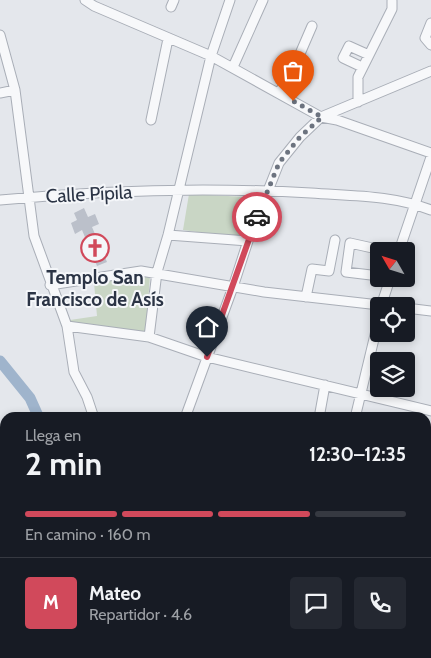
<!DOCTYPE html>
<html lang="es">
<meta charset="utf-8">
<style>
body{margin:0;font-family:Cabin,sans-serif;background:#242831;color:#f1f3f6;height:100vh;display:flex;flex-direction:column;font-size:19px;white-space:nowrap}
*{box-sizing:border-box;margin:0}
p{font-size:16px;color:#9ea1a6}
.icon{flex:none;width:28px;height:28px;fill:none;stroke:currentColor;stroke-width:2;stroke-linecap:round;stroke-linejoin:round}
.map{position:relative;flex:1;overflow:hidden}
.side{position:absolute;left:0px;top:412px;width:431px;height:246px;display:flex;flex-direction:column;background:#171b24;border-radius:15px 15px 0 0;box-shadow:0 2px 8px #0003}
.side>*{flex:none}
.needle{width:32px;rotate:309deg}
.buttons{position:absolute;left:370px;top:242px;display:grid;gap:10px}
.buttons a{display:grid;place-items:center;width:45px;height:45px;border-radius:5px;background:#171b24;box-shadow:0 2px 8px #0003;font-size:25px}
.pin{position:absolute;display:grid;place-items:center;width:42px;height:42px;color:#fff;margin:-51px -21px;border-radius:50% 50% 50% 0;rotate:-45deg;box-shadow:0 0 5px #0007}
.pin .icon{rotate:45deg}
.courier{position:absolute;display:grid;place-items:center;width:50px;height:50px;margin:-25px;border:4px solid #d1495b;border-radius:50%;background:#fff;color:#222;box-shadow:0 1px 6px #0007}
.headline em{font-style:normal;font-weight:700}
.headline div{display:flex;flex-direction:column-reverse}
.headline{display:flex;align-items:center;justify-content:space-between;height:85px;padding:0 25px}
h1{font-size:32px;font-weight:700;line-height:38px}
.bar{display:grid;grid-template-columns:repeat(4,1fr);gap:8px 5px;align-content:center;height:60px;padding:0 25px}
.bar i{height:6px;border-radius:4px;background:#363941}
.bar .on{background:#d1495b}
.bar p{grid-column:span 4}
.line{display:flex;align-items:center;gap:12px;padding:0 25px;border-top:1px solid #363941}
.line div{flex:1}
.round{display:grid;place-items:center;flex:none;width:52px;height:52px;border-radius:5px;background:#242831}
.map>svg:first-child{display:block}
.green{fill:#c9d6c5}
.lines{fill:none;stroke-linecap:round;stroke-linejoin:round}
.river{stroke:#9fb4cc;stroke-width:11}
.building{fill:#bbc0ca}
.minor-casing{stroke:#a9aeb7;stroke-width:11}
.minor{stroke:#f7f8fa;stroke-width:9}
.done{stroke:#6c737f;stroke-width:5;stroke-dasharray:0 9}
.route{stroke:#d1495b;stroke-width:6}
.labels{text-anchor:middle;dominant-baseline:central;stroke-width:4;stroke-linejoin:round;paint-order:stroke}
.street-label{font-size:19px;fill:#2b3445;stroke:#f4f6f9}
.poi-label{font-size:19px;font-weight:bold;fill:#2b3445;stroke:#f4f6f9}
</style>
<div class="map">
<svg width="431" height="658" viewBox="0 0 431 658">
<rect width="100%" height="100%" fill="#e4e7ec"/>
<!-- green -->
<path class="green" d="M189 194 247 197 240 238 183 230Z
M139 273 150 275 146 332 73 323 70 320 97 316 94 283Z"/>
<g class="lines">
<!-- river -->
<path class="river" d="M0 361 30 398 39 418
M126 654 129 658"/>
</g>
<!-- building -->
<path class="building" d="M84 208 88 217 95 214 99 224 92 227 107 262 97 266 82 230 75 234 71 223 77 220 74 213Z"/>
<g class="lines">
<defs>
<path id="minor" d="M85 0 94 6 211 56 321 117 337 120 431 153
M171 7 174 0
M431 23 425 38 431 45
M0 35 15 90 34 236 67 326 74 372 87 397 94 418
M233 67 263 0
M362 67 343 58 349 46 369 55
M0 93 15 90
M279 93 296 63 312 26
M358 102V77L392 9V1
M151 120 168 39
M0 200C103 190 208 187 311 193 352 196 392 195 431 210
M168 235 248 241
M399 251 431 157
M379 276 346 272 350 243 386 251
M50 285 141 271 264 292 388 306
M306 297 312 269 329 271 335 240
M381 306 390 279
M406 308 431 311
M67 326 149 337 207 357 431 411
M149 337 157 272 168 235 211 56 230 0
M185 418 233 287 248 241 279 163 300 137 321 117 431 71
M319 418 325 385
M355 418 379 318
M426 522 431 523
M0 632 5 631
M231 654 237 658
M251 654 266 658
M205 658 207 654
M275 658 276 654"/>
</defs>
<!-- minor casing -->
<use href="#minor" class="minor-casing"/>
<!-- minor -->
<use href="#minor" class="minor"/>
</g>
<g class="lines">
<!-- done -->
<path class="done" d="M257 217 279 163 300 137 322 117 293 101"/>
<!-- route -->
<path class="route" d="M207 357 257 217"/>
</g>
<!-- icons -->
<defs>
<symbol id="church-ring" viewBox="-11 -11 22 22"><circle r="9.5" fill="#f4f6f9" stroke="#d1495b" stroke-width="1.5"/><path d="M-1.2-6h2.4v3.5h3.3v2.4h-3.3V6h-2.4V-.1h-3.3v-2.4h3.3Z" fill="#d1495b"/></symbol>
</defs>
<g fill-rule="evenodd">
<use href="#church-ring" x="79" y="232" width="32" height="32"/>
</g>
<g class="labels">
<!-- street labels -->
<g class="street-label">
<text transform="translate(89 194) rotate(-3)">Calle Pípila</text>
</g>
<!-- poi labels -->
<g class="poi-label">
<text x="95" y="277">Templo San<tspan x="95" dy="22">Francisco de Asís</tspan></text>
</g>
</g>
</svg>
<div class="buttons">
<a><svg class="needle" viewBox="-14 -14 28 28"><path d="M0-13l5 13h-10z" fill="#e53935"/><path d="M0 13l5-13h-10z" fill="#9ea1a6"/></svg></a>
<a><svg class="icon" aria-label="locate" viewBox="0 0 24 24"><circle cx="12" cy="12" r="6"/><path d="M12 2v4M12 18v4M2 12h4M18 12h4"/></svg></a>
<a><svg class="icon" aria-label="layers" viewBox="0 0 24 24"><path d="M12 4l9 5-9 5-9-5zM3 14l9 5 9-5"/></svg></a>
</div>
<div class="pin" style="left:293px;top:101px;background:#ea580c"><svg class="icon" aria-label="bag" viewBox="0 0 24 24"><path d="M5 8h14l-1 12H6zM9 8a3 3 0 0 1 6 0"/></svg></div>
<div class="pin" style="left:207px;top:357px;background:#1f2937"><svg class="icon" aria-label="home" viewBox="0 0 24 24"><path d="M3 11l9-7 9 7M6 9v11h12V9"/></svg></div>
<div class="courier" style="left:257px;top:217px"><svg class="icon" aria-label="car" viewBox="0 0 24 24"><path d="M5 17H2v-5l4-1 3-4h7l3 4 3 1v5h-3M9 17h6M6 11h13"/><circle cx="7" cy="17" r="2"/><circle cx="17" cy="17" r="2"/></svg></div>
<section class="side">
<div class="headline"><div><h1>2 min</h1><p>Llega en</p></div><em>12:30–12:35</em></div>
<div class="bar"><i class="on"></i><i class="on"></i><i class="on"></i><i></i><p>En camino · 160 m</p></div>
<div class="line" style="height:90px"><b class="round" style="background:#d1495b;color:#fff">M</b><div><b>Mateo</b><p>Repartidor · 4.6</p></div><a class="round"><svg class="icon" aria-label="chat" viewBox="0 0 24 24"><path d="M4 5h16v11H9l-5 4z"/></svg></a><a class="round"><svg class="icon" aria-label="phone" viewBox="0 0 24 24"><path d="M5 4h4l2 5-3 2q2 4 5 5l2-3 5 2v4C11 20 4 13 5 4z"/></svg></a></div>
</section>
</div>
